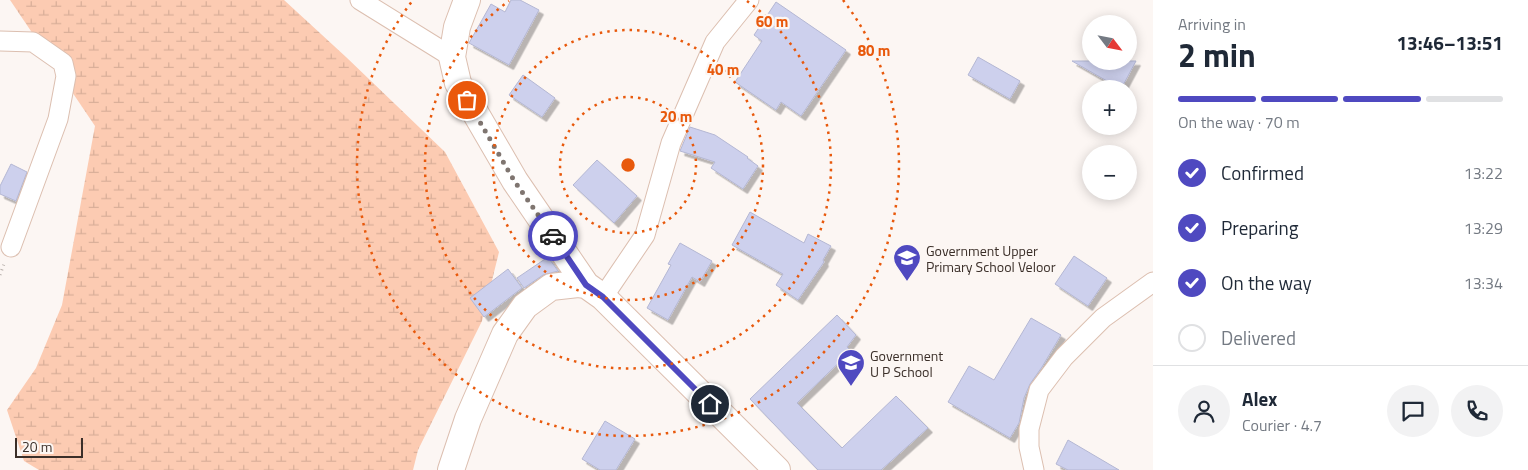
<!DOCTYPE html>
<meta charset="utf-8">
<style>
body{margin:0;font-family:"Titillium Web",sans-serif;background:#f2f2f3;color:#1f2937;height:100vh;display:flex;flex-direction:column;font-size:19px;white-space:nowrap}
*{box-sizing:border-box;margin:0}
p{font-size:16px;color:#747a83}
.icon{flex:none;width:28px;height:28px;fill:none;stroke:currentColor;stroke-width:2;stroke-linecap:round;stroke-linejoin:round}
.map{position:relative;flex:1;overflow:hidden}
.sheet{display:flex;flex-direction:column;background:#fff;width:375px}
.sheet>*{flex:none}
.needle{width:32px;rotate:122deg}
.controls{position:absolute;left:1082px;top:15px;display:grid;gap:10px}
.controls a{display:grid;place-items:center;width:55px;height:55px;border-radius:50%;background:#fff;box-shadow:0 2px 12px #0003;font-size:25px}
.scale{position:absolute;left:15px;bottom:12px;width:68px;box-sizing:border-box;padding-left:5px;border:2px solid #3b2f29;border-top:0;font-size:14px;line-height:18px;white-space:nowrap;color:#3b2f29;-webkit-text-stroke:4px #fcf6f3;paint-order:stroke}
.pin{position:absolute;display:grid;place-items:center;width:42px;height:42px;color:#fff;margin:-21px;border:2px solid #fff;border-radius:50%;box-shadow:0 1px 5px #0007}
.courier{position:absolute;display:grid;place-items:center;width:50px;height:50px;margin:-25px;border:4px solid #4f49c0;border-radius:50%;background:#fff;color:#222;box-shadow:0 1px 6px #0007}
.overview em{font-style:normal;font-weight:700}
.overview div{display:flex;flex-direction:column-reverse}
.overview{display:flex;align-items:center;justify-content:space-between;height:85px;padding:0 25px}
h1{font-size:32px;font-weight:700;line-height:38px}
.bar{display:grid;grid-template-columns:repeat(4,1fr);gap:8px 5px;align-content:center;height:60px;padding:0 25px}
.bar i{height:6px;border-radius:4px;background:#e0e1e3}
.bar .selected{background:#4f49c0}
.bar p{grid-column:span 4}
.line{display:flex;align-items:center;gap:12px;padding:0 25px;border-top:1px solid #e0e1e3}
.line div{flex:1}
.round{display:grid;place-items:center;flex:none;width:52px;height:52px;border-radius:26px;background:#f2f2f3}
ol{padding:0 25px;list-style:none}
li{display:flex;align-items:center;gap:15px;height:55px}
li p{margin-inline-start:auto}
li .icon{padding:5px;border-radius:50%;background:#4f49c0;color:#fff;stroke-width:4}
li:last-child{color:#747a83}
li i{width:28px;height:28px;border:2px solid #e0e1e3;border-radius:50%}
main{display:flex;flex:1;min-height:0}
.map>svg:first-child{display:block}
.wetland{fill:url(#wetland-marsh)}
.building{fill:#cdd0ed;stroke:#b4b7d3;filter:url(#shadow)}
.lines{fill:none;stroke-linecap:round;stroke-linejoin:round}
.street-casing{stroke:#dcbfb0;stroke-width:21}
.secondary-casing{stroke:#dcbfb0;stroke-width:28}
.path{stroke:#b9b1ad;stroke-width:3;stroke-dasharray:1 4;stroke-linecap:butt}
.street{stroke:#fff;stroke-width:19}
.secondary{stroke:#fff;stroke-width:26}
.done{stroke:#7f7570;stroke-width:5;stroke-dasharray:0 9}
.route{stroke:#4f49c0;stroke-width:6}
.ring{fill:none;stroke:#e8590c;stroke-width:2.5;stroke-dasharray:2.5 5}
.labels{text-anchor:middle;dominant-baseline:central;stroke-width:4.5;stroke-linejoin:round;paint-order:stroke}
.poi-label{font-size:14px;fill:#3b2f29;stroke:#fcf6f3;text-anchor:start}
.centre{fill:#e8590c;stroke:#fcf6f3;stroke-width:2.5}
.ring-label{font-size:15px;text-anchor:middle;font-weight:bold;fill:#e8590c;stroke:#fcf6f3;stroke-width:4.5;stroke-linejoin:round;paint-order:stroke}
</style>
<main>
<div class="map">
<svg width="1153" height="470" viewBox="0 0 1153 470">
<defs>
<pattern id="wetland-marsh" width="20" height="14" patternUnits="userSpaceOnUse" patternTransform="scale(1.25)"><rect width="20" height="14" fill="#fccbb2"/><path d="M1 5h8M5 5V1M11 12h8M15 12V8" fill="none" stroke="#d9af99"/></pattern>
<filter id="shadow"><feDropShadow dx="4.5" dy="4.5" stdDeviation="0" flood-color="#0004"/></filter>
</defs>
<rect width="100%" height="100%" fill="#fcf6f3"/>
<!-- wetland -->
<path class="wetland" d="M10 0H284L346 57 445 152 499 252 482 321 418 450 413 470H39L24 461 7 410 36 368 62 305 95 126Z"/>
<!-- building -->
<path class="building" d="M511 0H520L539 10 509 65 469 43 491 4 505 12Z
M776 2 846 50 801 116 781 102 776 110 735 82 762 41 754 35Z
M978 57 1020 81 1010 99 968 75Z
M1072 61H1136L1121 89Z
M523 75 555 98 542 117 509 95Z
M690 127 715 135 748 157 747 158 758 166 743 189 711 168 715 162 680 151Z
M597 160 637 196 614 223 573 185Z
M11 164 27 172 16 201 0 194V186Z
M750 212 804 243 808 234 831 246 823 260 824 262 798 300 776 285 783 274 732 245Z
M680 243 712 261 700 282 692 277 668 320 647 308 671 265 668 264Z
M1074 256 1107 278 1088 306 1055 284Z
M548 257 558 271 543 275 524 288 517 278Z
M508 269 522 288 484 317 470 298Z
M837 315 856 335 847 347 851 351 797 403 842 448 896 396 928 428 881 470H818L750 399Z
M1031 318 1061 335 1042 367 1030 384 1024 398 1019 423 1010 438 948 402 969 366 994 380Z
M605 421 635 439 616 470H600L582 459Z
M1068 440 1119 470H1068L1056 464Z"/>
<g class="lines">
<defs>
<path id="street" d="M360 0 452 57
M0 41 33 42 63 63 66 76 58 119 11 247
M603 297 645 235 671 143 715 42 749 0
M1034 470 1029 447V429L1039 390 1064 357 1103 318 1153 282"/>
<path id="secondary" d="M467 0 457 27 452 57 458 83 515 181 586 285 603 297 777 470
M451 470 468 419 505 334 525 306 551 287 578 284 586 285"/>
</defs>
<!-- street casing -->
<use href="#street" class="street-casing"/>
<!-- secondary casing -->
<use href="#secondary" class="secondary-casing"/>
<!-- path -->
<path class="path" d="M0 275 4 264"/>
<!-- street -->
<use href="#street" class="street"/>
<!-- secondary -->
<use href="#secondary" class="secondary"/>
</g>
<g class="lines">
<!-- done -->
<path class="done" d="M467 100 515 182 553 236"/>
<!-- route -->
<path class="route" d="M553 236 586 285 603 297 710 404"/>
</g>
<!-- distance rings -->
<g class="ring">
<circle cx="628" cy="165" r="68"/>
<circle cx="628" cy="165" r="135"/>
<path d="M747 1A203 203 0 1 1 509 1"/>
<path d="M843 0A271 271 0 1 1 413 0"/>
</g>
<!-- icons -->
<defs>
<symbol id="school-pin" viewBox="-11 -11 22 30"><path d="M0 17L-7.5 6A9.5 9.5 0 1 1 7.5 6Z" fill="#4f49c0" stroke="#fcf6f3"/><path d="M0-5L7-2L0 1L-7-2ZM-4 1L0 2.5L4 1V4Q0 6-4 4Z" fill="#fff"/></symbol>
</defs>
<g fill-rule="evenodd">
<use href="#school-pin" x="891" y="242" width="32" height="43"/>
<use href="#school-pin" x="835" y="347" width="32" height="43"/>
</g>
<g class="labels">
<!-- poi labels -->
<g class="poi-label">
<text x="926" y="250">Government Upper<tspan x="926" dy="16">Primary School Veloor</tspan></text>
<text x="870" y="355">Government<tspan x="870" dy="16">U P School</tspan></text>
</g>
</g>
<circle cx="628" cy="165" r="8" class="centre"/>
<g class="ring-label">
<text x="772" y="27">60 m</text>
<text x="874" y="56">80 m</text>
<text x="723" y="75">40 m</text>
<text x="676" y="122">20 m</text>
</g>
</svg>
<div class="controls">
<a><svg class="needle" viewBox="-14 -14 28 28"><path d="M0-13l5 13h-10z" fill="#e53935"/><path d="M0 13l5-13h-10z" fill="#747a83"/></svg></a>
<a>+</a>
<a>−</a>
</div>
<div class="scale">20 m</div>
<div class="pin" style="left:467px;top:100px;background:#ea580c"><svg class="icon" aria-label="bag" viewBox="0 0 24 24"><path d="M5 8h14l-1 12H6zM9 8a3 3 0 0 1 6 0"/></svg></div>
<div class="pin" style="left:710px;top:404px;background:#1f2937"><svg class="icon" aria-label="home" viewBox="0 0 24 24"><path d="M3 11l9-7 9 7M6 9v11h12V9"/></svg></div>
<div class="courier" style="left:553px;top:236px"><svg class="icon" aria-label="car" viewBox="0 0 24 24"><path d="M5 17H2v-5l4-1 3-4h7l3 4 3 1v5h-3M9 17h6M6 11h13"/><circle cx="7" cy="17" r="2"/><circle cx="17" cy="17" r="2"/></svg></div>
</div>
<section class="sheet">
<div class="overview"><div><h1>2 min</h1><p>Arriving in</p></div><em>13:46–13:51</em></div>
<div class="bar"><i class="selected"></i><i class="selected"></i><i class="selected"></i><i></i><p>On the way · 70 m</p></div>
<ol>
<li><svg class="icon" aria-label="check" viewBox="0 0 24 24"><path d="M5 12l5 5 9-10"/></svg>Confirmed<p>13:22</p></li>
<li><svg class="icon" aria-label="check" viewBox="0 0 24 24"><path d="M5 12l5 5 9-10"/></svg>Preparing<p>13:29</p></li>
<li><svg class="icon" aria-label="check" viewBox="0 0 24 24"><path d="M5 12l5 5 9-10"/></svg>On the way<p>13:34</p></li>
<li><i></i>Delivered</li>
</ol>
<div class="line" style="height:90px"><a class="round"><svg class="icon" aria-label="person" viewBox="0 0 24 24"><circle cx="12" cy="8" r="4"/><path d="M4 21q1-7 8-7t8 7"/></svg></a><div><b>Alex</b><p>Courier · 4.7</p></div><a class="round"><svg class="icon" aria-label="chat" viewBox="0 0 24 24"><path d="M4 5h16v11H9l-5 4z"/></svg></a><a class="round"><svg class="icon" aria-label="phone" viewBox="0 0 24 24"><path d="M5 4h4l2 5-3 2q2 4 5 5l2-3 5 2v4C11 20 4 13 5 4z"/></svg></a></div>
</section>
</main>
